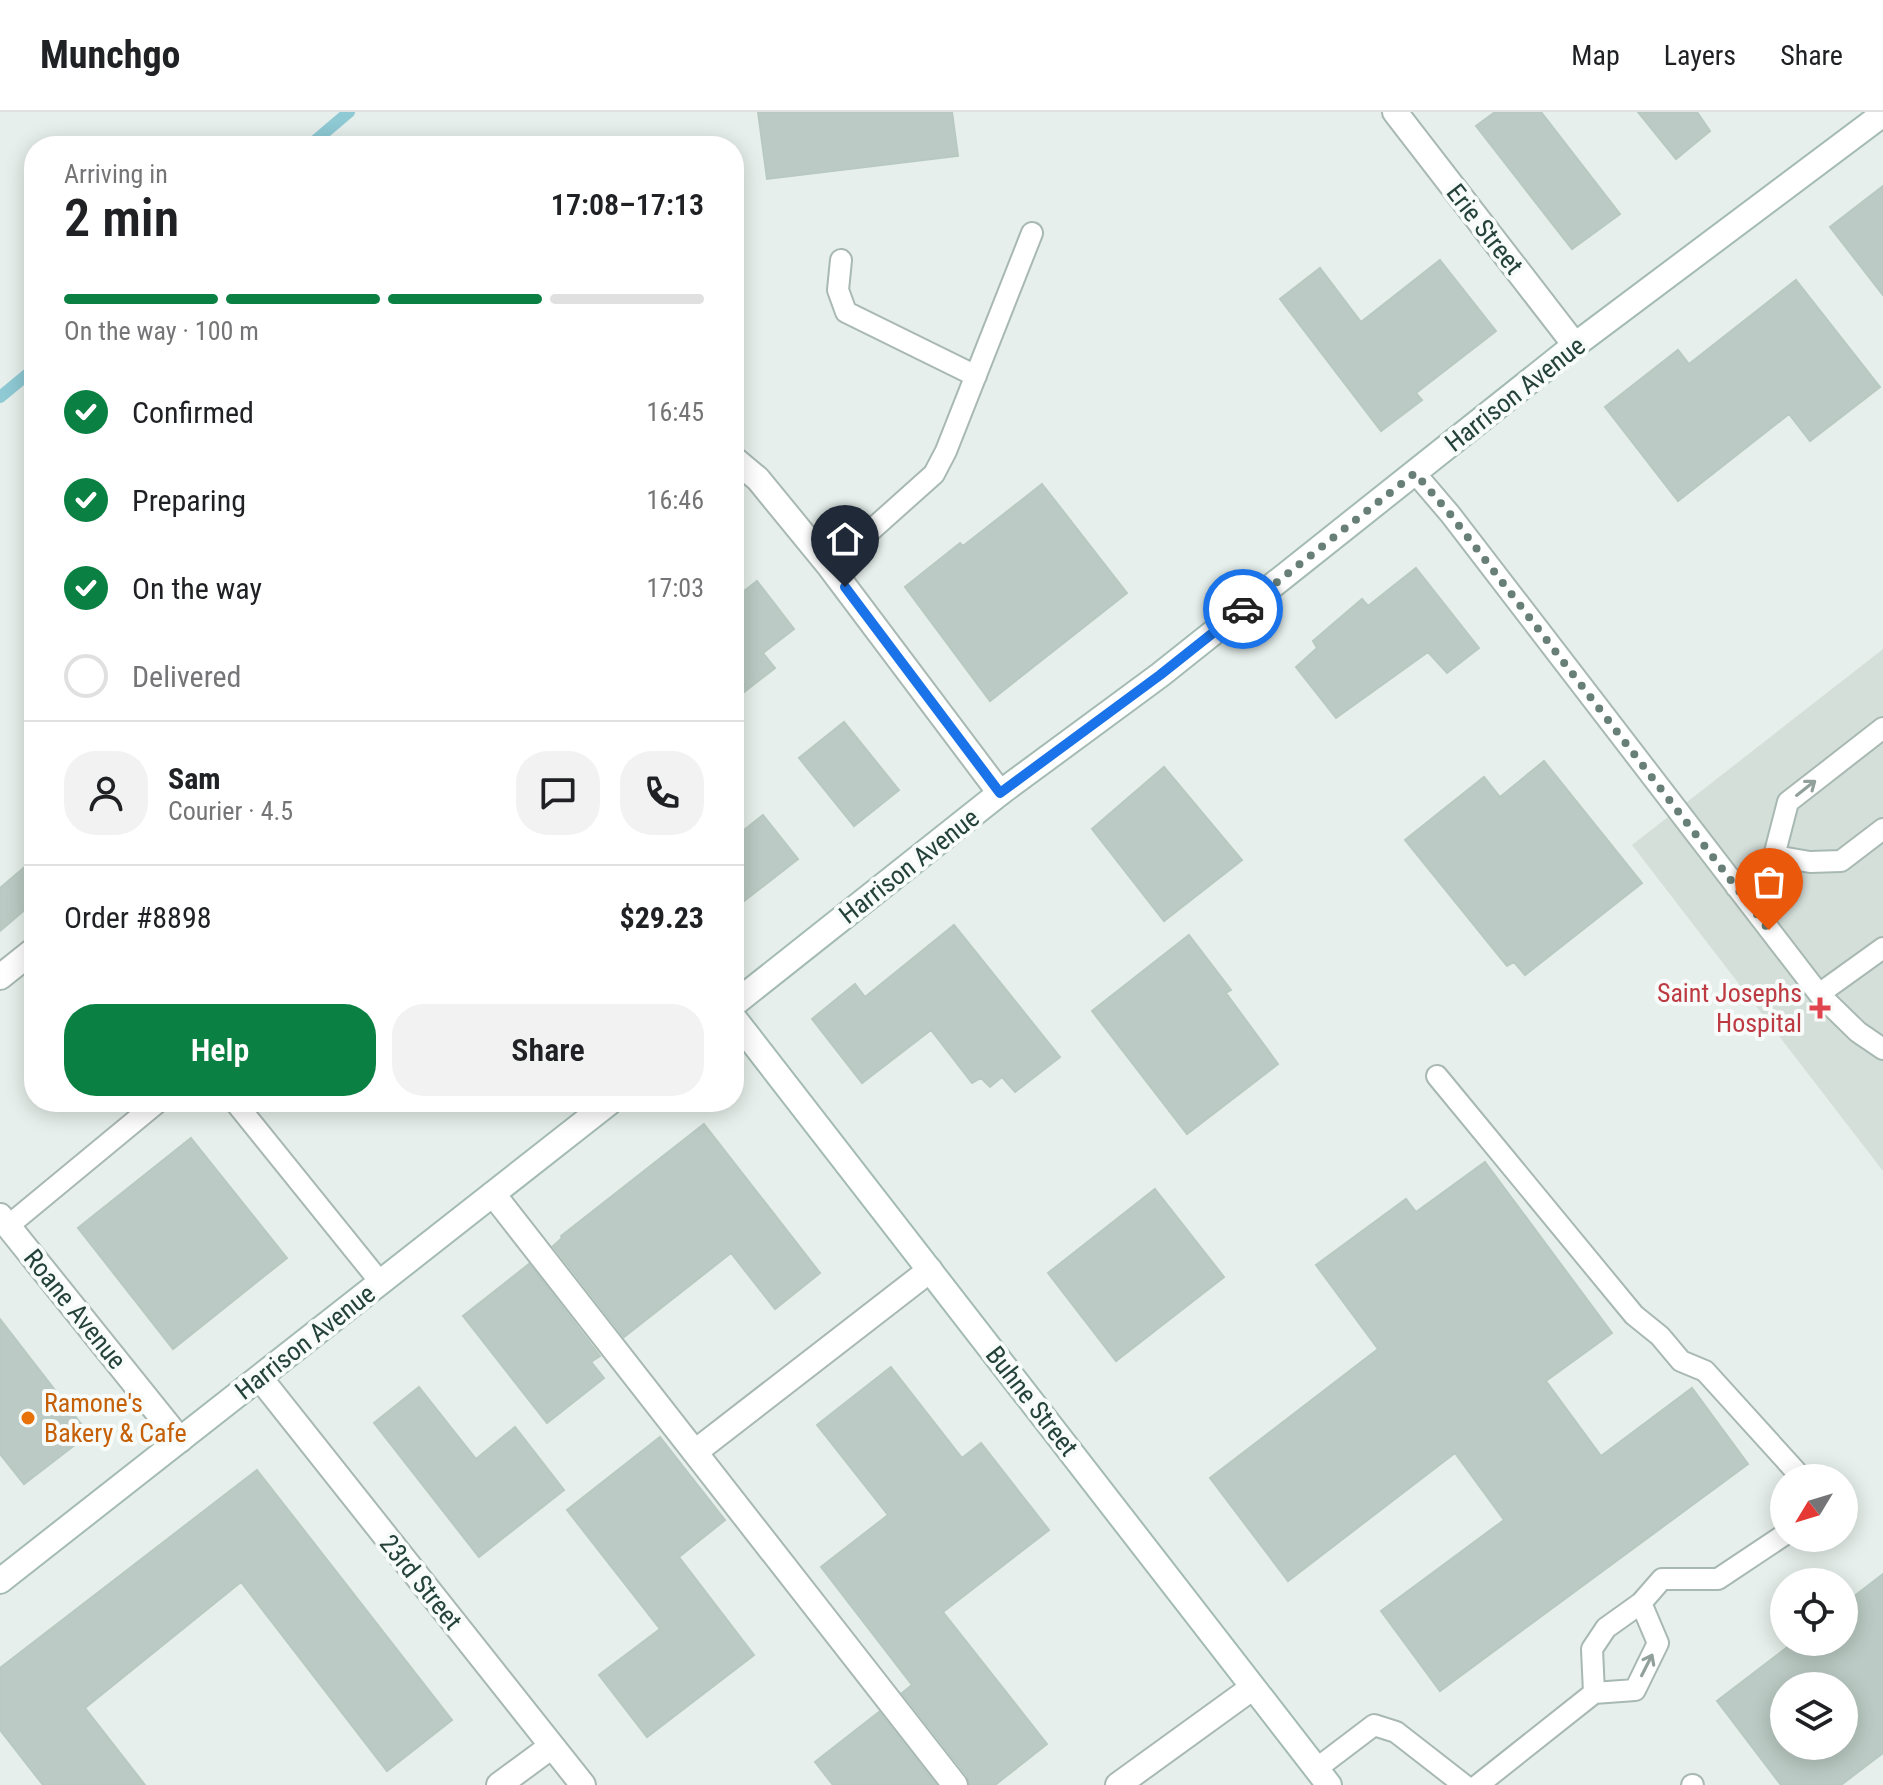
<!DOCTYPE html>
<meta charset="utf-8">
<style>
body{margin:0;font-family:"Roboto Condensed",sans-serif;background:#f2f2f2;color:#202124;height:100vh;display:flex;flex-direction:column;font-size:30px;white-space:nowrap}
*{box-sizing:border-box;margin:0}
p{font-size:26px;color:#757577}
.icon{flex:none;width:44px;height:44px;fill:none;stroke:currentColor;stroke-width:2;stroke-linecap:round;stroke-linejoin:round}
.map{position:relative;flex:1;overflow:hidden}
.drawer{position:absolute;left:24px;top:24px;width:720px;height:976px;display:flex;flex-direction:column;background:#fff;border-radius:32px;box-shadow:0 4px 20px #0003}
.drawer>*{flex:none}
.needle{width:52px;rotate:232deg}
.tools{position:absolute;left:1770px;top:1352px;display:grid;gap:16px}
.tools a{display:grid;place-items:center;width:88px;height:88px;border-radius:50%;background:#fff;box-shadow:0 4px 20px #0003;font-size:40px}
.pin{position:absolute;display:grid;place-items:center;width:68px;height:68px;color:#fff;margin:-82px -34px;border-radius:50% 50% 50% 0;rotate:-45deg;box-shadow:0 0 8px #0007}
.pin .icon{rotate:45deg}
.courier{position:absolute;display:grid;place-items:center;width:80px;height:80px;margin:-40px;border:6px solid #1a73e8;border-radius:50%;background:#fff;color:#222;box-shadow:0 2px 10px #0007}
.summary em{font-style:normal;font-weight:600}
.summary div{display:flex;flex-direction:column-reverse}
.summary{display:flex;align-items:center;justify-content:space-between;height:136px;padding:0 40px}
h1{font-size:52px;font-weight:600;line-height:60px}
.bar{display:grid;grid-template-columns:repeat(4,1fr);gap:12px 8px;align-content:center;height:96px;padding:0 40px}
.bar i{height:10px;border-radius:6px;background:#e0e0e0}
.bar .current{background:#0b8043}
.bar p{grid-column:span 4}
.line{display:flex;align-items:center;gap:20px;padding:0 40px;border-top:2px solid #e0e0e0}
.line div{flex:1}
.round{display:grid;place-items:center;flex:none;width:84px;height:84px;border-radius:32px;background:#f2f2f2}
ol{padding:0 40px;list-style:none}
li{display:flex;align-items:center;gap:24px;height:88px}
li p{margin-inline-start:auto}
li .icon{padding:8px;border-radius:50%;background:#0b8043;color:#fff;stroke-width:4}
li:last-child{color:#757577}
li i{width:44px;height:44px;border:4px solid #e0e0e0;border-radius:50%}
.primary-button{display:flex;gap:16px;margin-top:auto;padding:16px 40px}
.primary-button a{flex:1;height:92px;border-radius:32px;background:#0b8043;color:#fff;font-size:32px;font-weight:600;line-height:92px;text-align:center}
.primary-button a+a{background:#f2f2f2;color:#202124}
header{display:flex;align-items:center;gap:48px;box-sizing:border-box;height:112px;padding:0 40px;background:#fff;border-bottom:2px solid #e0e0e0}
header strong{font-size:38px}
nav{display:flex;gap:44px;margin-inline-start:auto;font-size:28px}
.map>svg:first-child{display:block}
.built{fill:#d4dfda}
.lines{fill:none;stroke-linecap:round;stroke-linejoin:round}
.stream{stroke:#8ec9d4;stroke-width:12}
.building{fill:#bbcac4;stroke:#b8c9c2;stroke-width:2;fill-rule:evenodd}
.lane-casing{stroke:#a8b8b2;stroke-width:24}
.street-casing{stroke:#a8b8b2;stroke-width:28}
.secondary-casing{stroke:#a4bbb3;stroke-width:28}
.lane{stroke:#fff;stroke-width:20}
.street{stroke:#fff;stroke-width:24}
.secondary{stroke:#fff;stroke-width:24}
.oneway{stroke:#92a09c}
.done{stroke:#687f78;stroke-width:8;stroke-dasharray:0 14.4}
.route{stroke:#1a73e8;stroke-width:10}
.health-dot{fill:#e0444e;stroke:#f7fbf9;stroke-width:3}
.food-dot{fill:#e8710a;stroke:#f7fbf9;stroke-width:3}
.labels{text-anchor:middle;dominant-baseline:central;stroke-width:8;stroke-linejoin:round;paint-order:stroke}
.street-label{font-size:26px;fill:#24423a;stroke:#f7fbf9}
.health-label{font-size:26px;fill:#be3a42;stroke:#f7fbf9;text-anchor:end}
.food-label{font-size:26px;fill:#c56008;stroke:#f7fbf9;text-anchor:start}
</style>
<header>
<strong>Munchgo</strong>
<nav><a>Map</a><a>Layers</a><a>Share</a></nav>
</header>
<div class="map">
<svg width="1883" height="1673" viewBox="0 0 1883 1673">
<rect width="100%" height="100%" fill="#e6efeb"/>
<!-- built -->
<path class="built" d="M1883 537V1059L1632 733Z"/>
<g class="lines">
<!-- stream -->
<path class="stream" d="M309 34 349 0
M0 285 34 257"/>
</g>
<!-- building -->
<path class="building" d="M758 0H952L958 44 767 67Z
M1495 0H1541L1620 102 1572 137 1476 14Z
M1638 0H1697L1710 19 1676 47Z
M1883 74V183L1830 115Z
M1440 148 1496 219 1416 281 1422 288 1381 319 1280 187 1320 156 1361 210Z
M1796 168 1880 275 1810 329 1789 302 1678 389 1605 295 1678 238 1689 252Z
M1042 372 1127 481 990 589 905 475 960 431 963 434Z
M1416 456 1479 536 1447 561 1428 540 1336 606 1296 555 1317 536 1313 529 1362 487 1368 494Z
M757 469 794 517 763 541 775 556 734 588V487Z
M844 610 899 678 854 714 799 646Z
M1544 649 1642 771 1525 863 1514 850 1507 854 1405 728 1484 665 1500 685Z
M1164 655 1242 748 1164 809 1092 717Z
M763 703 798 747 734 797V726Z
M34 747V790L0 819V776Z
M954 813 1060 945 1015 980 1002 965 990 975 981 966 972 971 931 918 862 971 812 907 855 872 865 885Z
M1189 823 1231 878 1226 881 1278 952 1187 1022 1092 899Z
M704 1012 820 1161 775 1197 731 1141 624 1225 553 1134 562 1126 561 1124Z
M191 1026 287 1146 173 1237 78 1116Z
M1485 1050 1612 1221 1546 1269 1601 1344 1692 1276 1748 1352 1440 1579 1381 1499 1504 1408 1455 1341 1288 1469 1210 1366 1378 1237 1316 1153 1406 1087 1416 1100Z
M1155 1077 1224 1165 1116 1249 1048 1161Z
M529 1152 600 1244 591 1250 604 1266 547 1311 463 1204Z
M0 1207 89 1322 24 1372 0 1342Z
M891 1255 962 1346 981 1331 1049 1418 943 1500 1047 1632 995 1673H970L967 1664 902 1581 912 1573 821 1455 888 1403 817 1313Z
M419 1275 476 1347 515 1315 564 1378 479 1445 374 1311Z
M660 1325 725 1408 679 1445 754 1543 647 1625 599 1563 660 1517 567 1398Z
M257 1358 452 1608 387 1659 241 1470 85 1596 145 1673H43L0 1618V1556Z
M1883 1462V1641L1841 1673H1781L1717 1589 1794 1530H1844V1492ZM1784 1574H1844V1634H1784Z
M879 1600 936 1673H833L815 1650Z"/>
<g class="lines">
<defs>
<path id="lane" d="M841 148 838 178 846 200 976 264
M1415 361 1450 402 1819 882 1858 920 1883 937
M830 455 934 362 946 339 1032 121
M1774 744 1810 750 1841 749 1883 717
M1736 775 1774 744 1788 690 1883 616
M1819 882 1883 836
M1437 964 1634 1203 1660 1224 1681 1249 1705 1259 1802 1366
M235 990 381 1171
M8 1114 158 990
M1594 1581 1592 1537 1606 1516 1641 1491 1662 1467H1718L1784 1423
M1316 1657 1374 1613 1396 1620 1464 1673
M1478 1673 1594 1581 1635 1578 1658 1531 1641 1491
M1692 1673H1693"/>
<path id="street" d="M1395 0 1575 233
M734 347 758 367 830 455 1000 681
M0 865 34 838
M493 1082 955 1673
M0 1104 180 1328
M260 1266 583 1673
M695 1340 930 1158
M499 1673 552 1634
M1118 1673 1252 1576"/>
<path id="secondary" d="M734 892 1000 681 1160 563 1575 233 1883 2
M734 906 1329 1673
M0 1469 610 990"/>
</defs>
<!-- lane casing -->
<use href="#lane" class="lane-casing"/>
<!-- street casing -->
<use href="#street" class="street-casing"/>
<!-- secondary casing -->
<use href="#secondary" class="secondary-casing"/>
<!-- lane -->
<use href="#lane" class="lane"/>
<!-- street -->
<use href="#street" class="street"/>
<!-- secondary -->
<use href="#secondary" class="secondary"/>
</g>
<!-- one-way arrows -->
<defs><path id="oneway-shaft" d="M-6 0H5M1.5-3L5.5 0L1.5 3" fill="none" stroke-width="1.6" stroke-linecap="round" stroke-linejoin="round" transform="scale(2)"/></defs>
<g class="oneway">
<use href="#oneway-shaft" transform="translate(1806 676) rotate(-38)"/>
<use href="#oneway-shaft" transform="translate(1647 1553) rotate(-63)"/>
</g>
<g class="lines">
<!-- done -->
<path class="done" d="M1243 497 1415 361 1450 402 1769 818"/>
<!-- route -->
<path class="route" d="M845 475 1000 681 1160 563 1243 497"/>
</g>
<!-- markers -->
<path class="health-dot" d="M1816 884h8v8h8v8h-8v8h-8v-8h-8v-8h8z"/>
<circle class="food-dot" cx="28" cy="1306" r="8"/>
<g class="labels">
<!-- street labels -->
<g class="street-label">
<text transform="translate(1485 117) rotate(52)">Erie Street</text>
<text transform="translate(1515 282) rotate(-38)">Harrison Avenue</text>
<text transform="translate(909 754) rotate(-38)">Harrison Avenue</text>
<text transform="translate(75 1197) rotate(51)">Roane Avenue</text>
<text transform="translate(305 1230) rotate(-38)">Harrison Avenue</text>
<text transform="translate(1032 1289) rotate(52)">Buhne Street</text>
<text transform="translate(421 1470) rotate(51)">23rd Street</text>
</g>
<!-- health labels -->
<g class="health-label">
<text x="1802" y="881">Saint Josephs<tspan x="1802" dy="30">Hospital</tspan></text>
</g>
<!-- food labels -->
<g class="food-label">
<text x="44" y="1291">Ramone's<tspan x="44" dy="30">Bakery &amp; Cafe</tspan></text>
</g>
</g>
</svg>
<div class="tools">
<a><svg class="needle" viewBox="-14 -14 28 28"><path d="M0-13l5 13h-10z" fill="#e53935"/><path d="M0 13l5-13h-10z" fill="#757577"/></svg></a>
<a><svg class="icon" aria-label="locate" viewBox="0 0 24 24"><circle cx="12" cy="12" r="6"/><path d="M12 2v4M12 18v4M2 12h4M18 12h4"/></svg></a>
<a><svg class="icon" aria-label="layers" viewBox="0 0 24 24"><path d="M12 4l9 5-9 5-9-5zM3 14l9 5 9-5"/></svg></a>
</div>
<div class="pin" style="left:1769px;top:818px;background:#ea580c"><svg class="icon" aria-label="bag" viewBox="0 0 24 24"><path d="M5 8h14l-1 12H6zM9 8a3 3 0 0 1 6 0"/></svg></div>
<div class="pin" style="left:845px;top:475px;background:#1f2937"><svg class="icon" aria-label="home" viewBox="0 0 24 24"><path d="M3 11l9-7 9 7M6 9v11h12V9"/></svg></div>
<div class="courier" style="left:1243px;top:497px"><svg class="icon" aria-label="car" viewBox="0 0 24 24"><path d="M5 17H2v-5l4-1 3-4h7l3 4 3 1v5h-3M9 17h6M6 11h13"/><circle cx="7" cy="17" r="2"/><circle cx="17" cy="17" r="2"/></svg></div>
<section class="drawer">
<div class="summary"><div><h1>2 min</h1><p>Arriving in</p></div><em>17:08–17:13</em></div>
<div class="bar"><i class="current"></i><i class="current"></i><i class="current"></i><i></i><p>On the way · 100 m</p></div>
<ol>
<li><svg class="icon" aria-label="check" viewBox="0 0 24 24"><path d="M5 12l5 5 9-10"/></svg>Confirmed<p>16:45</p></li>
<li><svg class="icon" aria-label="check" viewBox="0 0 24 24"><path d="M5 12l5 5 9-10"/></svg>Preparing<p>16:46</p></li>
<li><svg class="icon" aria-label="check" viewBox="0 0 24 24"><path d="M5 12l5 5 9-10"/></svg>On the way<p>17:03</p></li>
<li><i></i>Delivered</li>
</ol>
<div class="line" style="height:144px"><a class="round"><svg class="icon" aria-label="person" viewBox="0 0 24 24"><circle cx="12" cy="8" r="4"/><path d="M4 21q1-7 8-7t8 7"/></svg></a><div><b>Sam</b><p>Courier · 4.5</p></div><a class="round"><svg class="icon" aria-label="chat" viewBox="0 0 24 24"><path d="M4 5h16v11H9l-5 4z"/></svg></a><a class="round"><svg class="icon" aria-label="phone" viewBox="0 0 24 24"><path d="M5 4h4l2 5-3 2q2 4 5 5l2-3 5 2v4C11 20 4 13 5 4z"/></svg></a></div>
<div class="line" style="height:104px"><div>Order #8898</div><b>$29.23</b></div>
<div class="primary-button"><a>Help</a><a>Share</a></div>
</section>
</div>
